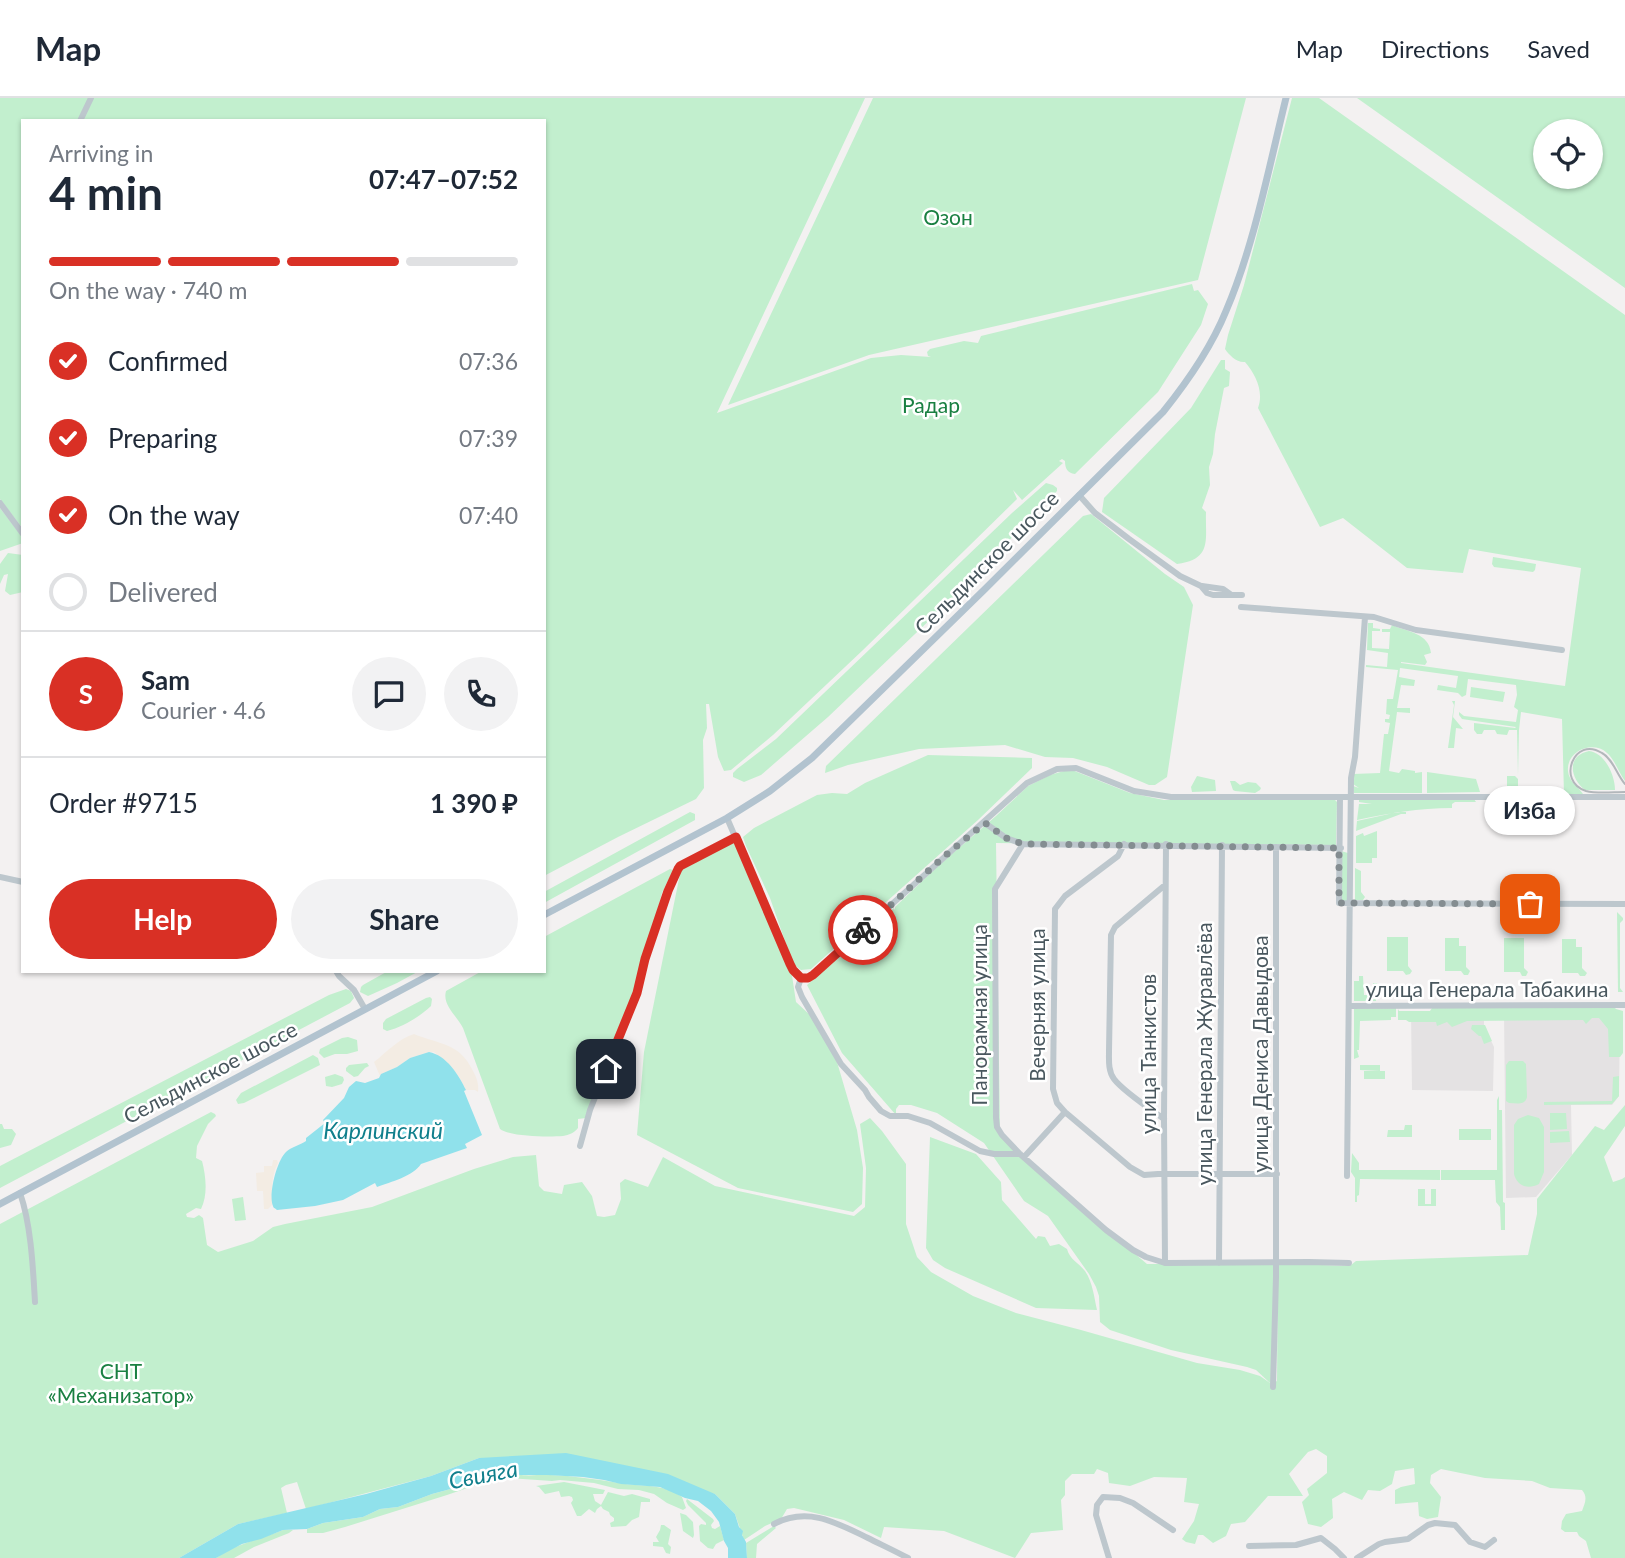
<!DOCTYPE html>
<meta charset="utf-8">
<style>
body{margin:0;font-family:Lato,sans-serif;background:#f2f2f3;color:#1f2937;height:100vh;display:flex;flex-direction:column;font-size:26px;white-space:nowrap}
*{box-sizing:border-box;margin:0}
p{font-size:23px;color:#747a83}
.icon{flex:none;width:38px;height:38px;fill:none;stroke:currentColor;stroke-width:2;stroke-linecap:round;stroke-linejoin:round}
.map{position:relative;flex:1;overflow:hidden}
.side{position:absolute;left:21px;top:21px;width:525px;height:854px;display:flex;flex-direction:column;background:#fff;border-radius:0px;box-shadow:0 2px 5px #0004}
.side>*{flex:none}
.buttons{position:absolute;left:1533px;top:21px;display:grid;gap:14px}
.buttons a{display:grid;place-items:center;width:70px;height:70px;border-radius:50%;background:#fff;box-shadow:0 2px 5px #0004;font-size:35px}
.pin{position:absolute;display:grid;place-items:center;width:60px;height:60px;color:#fff;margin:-30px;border-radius:14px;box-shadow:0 4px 10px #0006}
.courier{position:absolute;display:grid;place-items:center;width:70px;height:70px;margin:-35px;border:5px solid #d93025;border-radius:50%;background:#fff;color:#222;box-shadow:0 2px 9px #0007}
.bubble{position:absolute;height:49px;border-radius:24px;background:#fff;box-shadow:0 2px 5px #0004;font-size:23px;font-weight:700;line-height:49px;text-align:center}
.headline em{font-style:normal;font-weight:700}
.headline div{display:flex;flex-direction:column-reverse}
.headline{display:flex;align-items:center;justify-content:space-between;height:119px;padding:0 28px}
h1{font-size:46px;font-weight:700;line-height:52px}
.bar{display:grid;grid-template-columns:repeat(4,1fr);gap:10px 7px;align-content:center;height:84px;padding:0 28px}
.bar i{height:9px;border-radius:5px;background:#e0e1e3}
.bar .on{background:#d93025}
.bar p{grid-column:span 4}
.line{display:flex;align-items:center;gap:18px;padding:0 28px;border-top:2px solid #e0e1e3}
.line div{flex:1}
.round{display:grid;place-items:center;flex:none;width:74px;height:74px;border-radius:37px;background:#f2f2f3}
ol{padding:0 28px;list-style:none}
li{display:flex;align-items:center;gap:21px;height:77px}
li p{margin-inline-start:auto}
li .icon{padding:7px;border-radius:50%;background:#d93025;color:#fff;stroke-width:4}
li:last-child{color:#747a83}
li i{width:38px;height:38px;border:4px solid #e0e1e3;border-radius:50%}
.cta{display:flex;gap:14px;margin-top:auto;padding:14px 28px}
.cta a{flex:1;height:80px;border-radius:42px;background:#d93025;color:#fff;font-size:28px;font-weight:700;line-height:80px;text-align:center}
.cta a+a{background:#f2f2f3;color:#1f2937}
header{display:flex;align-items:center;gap:42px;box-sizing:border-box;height:98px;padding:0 35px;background:#fff;border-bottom:2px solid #e0e1e3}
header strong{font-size:33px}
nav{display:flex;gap:38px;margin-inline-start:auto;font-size:24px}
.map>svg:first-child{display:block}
.education{fill:#e4e2e3}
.green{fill:#c2efce;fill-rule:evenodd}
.sand{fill:#f3ece3}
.water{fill:#90e1eb}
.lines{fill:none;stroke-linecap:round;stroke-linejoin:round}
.minor{stroke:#bdc7cd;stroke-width:6}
.major{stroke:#b2c3cf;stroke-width:7}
.tram{stroke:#b3b7bb;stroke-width:2}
.done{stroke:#848d91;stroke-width:7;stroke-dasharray:0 12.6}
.route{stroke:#d93025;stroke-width:9}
.labels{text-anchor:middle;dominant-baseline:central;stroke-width:5;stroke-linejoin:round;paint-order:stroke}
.park-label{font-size:21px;fill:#1a8042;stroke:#fff}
.street-label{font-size:21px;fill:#49575e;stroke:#fff}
.water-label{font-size:23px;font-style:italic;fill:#107f8c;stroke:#fff}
</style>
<header>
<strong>Map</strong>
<nav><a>Map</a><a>Directions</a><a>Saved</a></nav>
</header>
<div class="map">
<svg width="1625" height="1460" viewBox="0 0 1625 1460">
<rect width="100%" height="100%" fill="#f3f1f1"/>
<!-- education -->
<path class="education" d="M1411 913H1484V928L1494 949 1493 993 1412 992Z
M1504 913H1620L1619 998 1612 1007H1571L1572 1057 1536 1099 1506 1100Z"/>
<!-- green -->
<path class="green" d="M0 0H865L717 315 871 260 901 257 931 259 928 258 927 254 930 251 964 243 978 245 981 238 1192 186 1194 193 1198 192 1208 206 1201 227 1158 294 1075 376C1067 375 1065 370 1065 363L1062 361 1059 363 1063 365 1022 402 1013 392 1017 401 863 552 773 637 731 672 724 673 718 659 709 606H706L707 630 703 642 704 690 696 701 618 739 544 778V23H23V431L0 401Z
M873 0H1246L1198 182 869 257 728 307Z
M1292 0H1319L1625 217V683C1619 675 1615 662 1607 655 1593 642 1566 653 1568 673 1569 684 1578 688 1583 696H1564L1562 621 1521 614 1519 632 1518 677 1517 632H1509L1507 637 1497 636 1495 632H1484L1482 636H1477L1474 632V625L1515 630 1516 629 1462 621 1459 617V614L1464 618 1516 624 1518 612 1514 609 1517 597 1516 587 1468 581 1466 597 1462 599 1458 595 1437 592 1438 587 1456 590 1458 578 1400 570 1399 579 1415 582 1414 588 1401 587 1397 610H1410V615L1397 614 1389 673 1399 675 1402 671 1415 673V675L1422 674V695H1354L1353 688 1359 690 1353 686V676L1380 675 1384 636H1388L1390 625 1385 624V621H1389L1390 617 1386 616 1387 601H1393L1398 572 1366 569V567L1387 569 1388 555 1367 552 1368 525H1373V530L1380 531V533H1372V550L1389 551 1390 534H1382V531H1390L1392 527C1408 534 1429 535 1431 555L1424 557 1427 564 1425 567 1401 564V565L1565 588 1581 470 1469 451 1463 475 1407 470 1343 420 1320 429 1258 310C1264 294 1256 277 1245 264 1237 265 1229 257 1225 251L1228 237 1244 187Z
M1357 0H1625V190ZM1545 33H1591V79H1545Z
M1221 262H1225V271L1230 274 1229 288 1224 290 1215 336 1213 356 1209 369 1210 387 1202 410 1206 414C1205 441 1213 461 1177 466L1102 414 1104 400 1191 310Z
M1046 385 1053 387 1057 390V393L958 495 828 619 761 677 744 684 733 679V675L737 671 776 641 1012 415Z
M0 410 23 440V445L0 453Z
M1091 416 1165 476 1184 489 1193 507 1167 679 1155 687H1149L1107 669 1073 660 1045 659 1005 647 919 651 848 667 825 675 826 668 1083 418Z
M8 455 23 457V494L10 497 5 493 8 476 4 477 0 486V466Z
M1493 459 1536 466 1535 472 1533 474 1494 469 1492 466Z
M1471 589 1505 594 1503 604 1470 599Z
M1452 603H1455L1453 619 1463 631 1456 630 1454 650H1448L1454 607Z
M1589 653C1605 655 1615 677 1615 692H1585C1570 680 1566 658 1589 653Z
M928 657 1032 660V670L978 722 811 871 801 872 793 866 770 800 746 748 743 739 754 730 817 697 832 695 847 696 865 685Z
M1072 672 1130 695 1164 702H1335L1337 704 1336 747 996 745 1000 1037 1021 1059 1147 1166H1275L1273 1285 1277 1283 1278 1165 1345 1168 1351 1167 1356 1163 1528 1157 1537 1116V1101L1595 1028 1604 1032 1625 1007V1028L1604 1059 1613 1084 1622 1081 1625 1079V1460H1591L1586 1443 1579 1438 1577 1434H1565L1561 1431 1562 1423 1566 1416 1582 1413C1585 1405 1588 1399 1582 1392L1550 1390 1532 1383 1485 1380 1441 1371 1431 1377 1430 1385 1441 1399 1438 1419 1427 1421 1419 1418 1418 1404 1395 1406V1392L1401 1389 1415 1386 1414 1370 1395 1373 1392 1386 1380 1393 1368 1392 1362 1402 1344 1394 1332 1401 1333 1420 1321 1429 1308 1426 1302 1404 1309 1397 1307 1391 1327 1375V1358L1316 1351 1308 1354 1289 1376 1303 1398H1268L1245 1424 1231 1426 1226 1438 1213 1445 1203 1437H1198L1195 1446 1186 1444 1182 1441 1194 1423 1199 1406 1184 1404 1187 1380 1154 1379 1130 1388 1109 1385 1108 1375 1097 1371 1094 1376H1072L1065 1383V1397L1061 1402 1063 1432 1031 1435 1015 1460 944 1433 884 1429 881 1440 844 1422 794 1410 787 1411 781 1421 765 1428 744 1442 735 1416 715 1396 479 1360 431 1378 306 1411 297 1384 286 1387 281 1390 287 1415 238 1426 179 1460H0V1126L211 1014 215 1016 216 1018 208 1026 197 1048 196 1060 202 1063C206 1078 208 1097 201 1111L196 1110 186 1116 187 1119 194 1120 199 1117 203 1120 207 1147 218 1154 253 1143 273 1129 285 1126 372 1109 474 1071 513 1059 536 1057 539 1088 544 1093 562 1096 564 1087 582 1084 592 1098 597 1118 604 1119 615 1117 621 1101 620 1085 625 1081 648 1089 663 1059 715 1088 854 1118 865 1109 866 1070 860 1026 870 1020 882 1033 906 1066V1126L917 1159 931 1174 973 1198 1016 1215 1081 1232 1197 1265 1240 1272 1260 1278 1270 1285 1256 1272 1247 1269 1171 1252 1110 1232 1100 1224 1099 1198 1096 1189 1089 1176 1048 1118 1024 1103 984 1045 937 1015 911 1007H899L896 1011V1017L842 955 807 887 894 810 895 812V809L938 768 996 718 1028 688 1050 677 1064 673Z
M1427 674 1476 681 1480 694 1427 695Z
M1197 678 1215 682 1216 693 1192 694 1191 689Z
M1507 678H1515L1518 681V692L1516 695H1507Z
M1230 683H1235L1240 687 1248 684 1256 685 1261 690 1260 692 1255 695 1235 693 1233 692Z
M1474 701 1476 704H1455L1452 706V710C1419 710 1389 715 1357 722L1359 706H1372L1359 704V702Z
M690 714 695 716V722L544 805V794Z
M1398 714H1406V716H1401L1356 733 1357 723Z
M1377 733V760H1372V765H1356V738L1363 735 1364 738Z
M735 741 791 871 796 904 811 918 837 964 857 1032 863 1070 862 1106 853 1114 738 1090 637 1037 644 954 681 771Z
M1341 753 1348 755 1347 803H1343L1340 799Z
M1355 770 1361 773V794L1365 799 1363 802H1355Z
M670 771 673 772 662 795 636 894 586 1020 578 1021V1030C574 1035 569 1037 563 1038 549 1039 511 1039 500 1031L463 930C457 918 442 907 446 893L482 873H544V839Z
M1617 814 1623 820V822L1620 825V890L1623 894H1618Z
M1387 839H1408V868L1412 873 1410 876 1406 877 1403 873H1387Z
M1445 840H1459V848H1466V869L1470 873 1468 877H1464L1461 873H1445Z
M1504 840H1524V870L1528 874 1526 878H1522L1520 874H1504Z
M1562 841H1576V849H1582V870L1587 875 1585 878H1580L1578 875H1562Z
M388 873H419L397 885 368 898 360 894 361 889 363 887Z
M1359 878H1363L1364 897H1373V885H1377L1376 903H1354V883H1359Z
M346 891 351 893 354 900 350 905 0 1090V1068L329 897Z
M430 899 432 901 431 908C419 919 403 929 387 933L383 931V925L386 921 426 900Z
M1396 910V919H1391V922L1360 923 1359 952H1357L1359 959 1354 961V911Z
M1432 910H1615L1616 911 1623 913V955L1620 959H1609L1608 931 1599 920H1592L1586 926 1583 922 1467 923 1452 929 1447 924 1437 928 1436 924H1409L1406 922H1398V911L1399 913H1430Z
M1472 927H1485L1492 943 1484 946 1481 938H1479L1471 931Z
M348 939 357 942 358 953 347 956H335L324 960 319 955 320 951 342 940Z
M313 957 318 960 320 967 244 1005 238 1006 236 1002 241 995Z
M1509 963H1523L1526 966 1527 999C1525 1008 1516 1005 1509 1005L1506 1003V967Z
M367 965 369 968 365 970 358 978 354 979 346 973V970L349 967Z
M1360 967H1380V973H1385V981H1364V973H1380L1360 972Z
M335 976 343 979 344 982 342 986 332 989 326 988 325 979Z
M1619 978V998L1612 1006 1544 1007V1004L1612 1003 1613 979Z
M1499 998V1012H1502L1503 1104 1505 1105V1132H1501L1500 1109 1496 1104 1495 1082H1441V1072H1497V1002Z
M1550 1015H1566L1567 1031 1550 1032Z
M1528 1017 1539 1020 1544 1029V1074L1539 1086C1528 1092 1517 1088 1514 1076V1027L1518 1021Z
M0 1026H2L4 1031H12L16 1036 11 1047 0 1050Z
M1405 1027H1412V1039H1387L1388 1032H1404Z
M1459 1031H1491V1042H1459Z
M1569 1033 1570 1044 1550 1045V1034Z
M930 1039 976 1056 1001 1084 1002 1102 1036 1141 1038 1138 1045 1139 1050 1148 1059 1146 1067 1151C1070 1162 1078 1164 1085 1173 1093 1185 1094 1199 1097 1212L1036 1210 945 1170 933 1162 926 1150Z
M1352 1055 1359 1065V1072H1440V1082L1360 1081 1359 1097 1357 1098V1104H1355V1080L1351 1074Z
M1418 1091H1425V1106H1431V1091H1436V1108H1418Z
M243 1099 246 1122 235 1123 232 1101Z
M502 1371H508C519 1381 535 1376 550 1377 573 1378 596 1381 619 1385 641 1389 663 1385 682 1399L686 1410 683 1412 667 1405 654 1396 639 1392 618 1391 594 1385 560 1382 552 1383 508 1380 485 1384 447 1397 345 1429 323 1435H307V1431L323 1425 363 1419 380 1411 398 1409 432 1396 458 1389 471 1383 499 1379Z
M564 1384 605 1392 603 1396H593L595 1403 601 1407 608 1394 624 1398 632 1396 650 1401V1404H641L639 1419 632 1422 626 1428 611 1429 610 1425 614 1423V1420L610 1417 609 1414 603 1411 601 1408 597 1411 595 1415 589 1411 581 1418H577L571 1405 573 1402 572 1399 569 1398 561 1399 559 1393 545 1396 539 1389 536 1388Z
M687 1401 713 1421 714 1423 711 1427 712 1430 715 1431 720 1428 724 1442 716 1446 713 1451 708 1450 700 1443 699 1428 701 1426 706 1427V1425L688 1407 686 1403Z
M680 1415 686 1417 693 1424 694 1437 693 1440 683 1433Z
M661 1427H664L671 1432 668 1446 671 1449 670 1456 666 1455 663 1449 653 1448V1444H659L656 1439 660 1432Z
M774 1428 776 1430 757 1446 756 1460H747L746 1445Z
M283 1432H293L289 1435 254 1449 234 1460H216C235 1446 261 1441 283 1432Z"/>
<!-- sand -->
<path class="sand" d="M414 936C440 947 459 944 473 973 477 980 479 987 478 994L475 992H466L459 979 453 971 434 954H429L410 960 397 969 381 976 380 978 374 964C387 954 398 941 414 936Z
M273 1062H277L278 1065C271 1077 272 1093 272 1107L268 1111H264L263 1093H257L256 1075 264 1074V1068H272Z"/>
<!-- water -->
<path class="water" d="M429 954C446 957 459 977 466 992L464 993 482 1037 465 1046 467 1050 421 1066C413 1078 391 1084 377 1089L375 1085 343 1102 315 1108 277 1112C275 1110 273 1110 273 1108 268 1097 277 1062 286 1054 291 1049 300 1047 306 1043V1040L325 1025 323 1022 344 1000 349 989 356 983 365 985 379 980 381 976 397 969 410 960Z
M566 1355 668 1376 715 1396 735 1416 739 1429 743 1433 742 1437 746 1444 747 1460H728V1450L724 1443 719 1424 711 1413 698 1403 685 1400 660 1389 621 1386 604 1382 583 1379 547 1377H519L514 1376 508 1371H502L499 1379 471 1383 458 1389 432 1396 398 1409 380 1411 363 1419 323 1425 307 1431 283 1432 261 1441 242 1446 216 1460H179L238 1426 366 1396 431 1378 479 1360Z"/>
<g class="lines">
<!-- minor -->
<path class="minor" d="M80 23 91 0
M1079 397 1095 415 1129 441 1180 478 1201 488 1207 495 1213 497H1242
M0 405 23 436
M1202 488 1223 491 1230 496
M1241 509 1374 519 1416 532 1562 552
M1340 699 1339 805 1625 806
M727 720 790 866 793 872 801 880
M985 725 1006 740 1023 746 1341 750
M1023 746 995 791 996 1020 997 1029 1002 1037 1020 1056 1106 1132 1133 1152 1146 1159 1165 1165 1309 1164 1349 1165
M1124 746 1118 758 1065 798 1055 811 1053 991 1057 1005 1065 1014 1130 1069 1144 1077 1158 1076H1277
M0 779 23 784
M336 873 339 878 354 892 365 911
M801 880 808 879 813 877 1027 685 1057 671 1076 670 1134 693 1171 699H1625
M801 880 798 889 802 899 841 966 865 992 869 999 881 1013 890 1018H908L930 1025 980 1053 994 1056H1020
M1349 908 1625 907
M1164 1021C1150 1011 1123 993 1114 981 1108 973 1109 962 1109 953L1111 837 1115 829 1165 787
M580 1048 590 1012 637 895 645 861 668 793 678 771 680 768 736 739
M1024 1059 1065 1014
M1347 1078 1351 680 1355 659 1365 519
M20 1095C31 1126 33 1170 35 1204
M1165 1165 1164 1021 1166 746
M1219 1165 1222 747
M1273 1289 1276 1179V749
M774 1426C808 1408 837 1425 868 1440 882 1447 895 1453 908 1460
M1249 1448 1296 1447 1321 1440 1335 1451 1344 1460
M1109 1460 1096 1417 1097 1407 1103 1399 1120 1400 1133 1405 1173 1432
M1357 1460 1379 1446 1385 1444 1408 1441 1428 1427 1435 1425 1455 1427 1470 1444 1485 1449 1494 1442"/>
<!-- major -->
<path class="major" d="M544 817 727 720 770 693 812 660 985 491 1163 314C1188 283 1211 250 1226 213 1254 148 1269 69 1286 0
M0 1106 437 873"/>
<!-- tram -->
<path class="tram" d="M1625 686C1617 677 1613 661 1602 655 1574 637 1556 684 1586 693 1597 696 1613 694 1625 694"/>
</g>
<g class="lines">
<!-- done -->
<path class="done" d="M863 832 947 756 985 725 1006 740 1023 746 1339 750V805L1530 806"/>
<!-- route -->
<path class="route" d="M606 971 637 895 645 861 668 793 678 771 680 768 736 739 790 866 793 872 801 880H808L813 877 863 832"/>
</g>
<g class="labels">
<!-- park labels -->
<g class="park-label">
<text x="948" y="118">Озон</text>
<text x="931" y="306">Радар</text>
<text x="121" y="1272">СНТ<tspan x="121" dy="24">«Механизатор»</tspan></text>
</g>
<!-- street labels -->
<g class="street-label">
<text transform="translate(986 464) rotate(-45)">Сельдинское шоссе</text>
<text x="1487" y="890">улица Генерала Табакина</text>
<text transform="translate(1036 907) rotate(-90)">Вечерняя улица</text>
<text transform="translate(978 917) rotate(-90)">Панорамная улица</text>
<text transform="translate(1147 956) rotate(-90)">улица Танкистов</text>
<text transform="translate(1203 956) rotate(-90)">улица Генерала Журавлёва</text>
<text transform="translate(1259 956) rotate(-90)">улица Дениса Давыдова</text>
<text transform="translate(210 974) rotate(-28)">Сельдинское шоссе</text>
</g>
<!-- water labels -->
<g class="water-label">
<text x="383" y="1032">Карлинский</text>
<text transform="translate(483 1376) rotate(-11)">Свияга</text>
</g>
</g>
</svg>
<div class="buttons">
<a><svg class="icon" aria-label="locate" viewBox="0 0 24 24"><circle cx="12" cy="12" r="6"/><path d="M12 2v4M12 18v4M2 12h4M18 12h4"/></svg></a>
</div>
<div class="pin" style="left:1530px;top:806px;background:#ea580c"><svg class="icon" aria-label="bag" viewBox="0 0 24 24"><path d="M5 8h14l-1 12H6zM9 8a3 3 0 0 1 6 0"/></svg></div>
<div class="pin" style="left:606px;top:971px;background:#1f2937"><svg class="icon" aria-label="home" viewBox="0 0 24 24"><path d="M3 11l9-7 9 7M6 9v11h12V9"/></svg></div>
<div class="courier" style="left:863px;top:832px"><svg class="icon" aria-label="bike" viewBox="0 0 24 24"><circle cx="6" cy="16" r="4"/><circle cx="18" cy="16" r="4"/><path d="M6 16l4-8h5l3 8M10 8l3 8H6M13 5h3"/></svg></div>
<div class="bubble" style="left:1484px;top:688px;width:91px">Изба</div>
<section class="side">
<div class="headline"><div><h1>4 min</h1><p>Arriving in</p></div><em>07:47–07:52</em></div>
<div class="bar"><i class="on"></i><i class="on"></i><i class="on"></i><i></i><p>On the way · 740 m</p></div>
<ol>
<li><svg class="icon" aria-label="check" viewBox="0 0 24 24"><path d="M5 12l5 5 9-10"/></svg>Confirmed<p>07:36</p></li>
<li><svg class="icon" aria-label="check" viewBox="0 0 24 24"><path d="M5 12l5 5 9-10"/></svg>Preparing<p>07:39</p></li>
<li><svg class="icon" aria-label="check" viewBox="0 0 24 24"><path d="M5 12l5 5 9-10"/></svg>On the way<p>07:40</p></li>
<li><i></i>Delivered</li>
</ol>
<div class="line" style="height:126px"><b class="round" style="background:#d93025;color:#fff">S</b><div><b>Sam</b><p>Courier · 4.6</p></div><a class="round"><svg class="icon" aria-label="chat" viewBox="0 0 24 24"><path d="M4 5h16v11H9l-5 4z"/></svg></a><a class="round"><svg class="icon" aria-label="phone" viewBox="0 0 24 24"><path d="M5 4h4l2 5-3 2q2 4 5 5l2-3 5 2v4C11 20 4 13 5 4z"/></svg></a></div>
<div class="line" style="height:91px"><div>Order #9715</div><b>1 390 ₽</b></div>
<div class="cta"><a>Help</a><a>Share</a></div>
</section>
</div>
